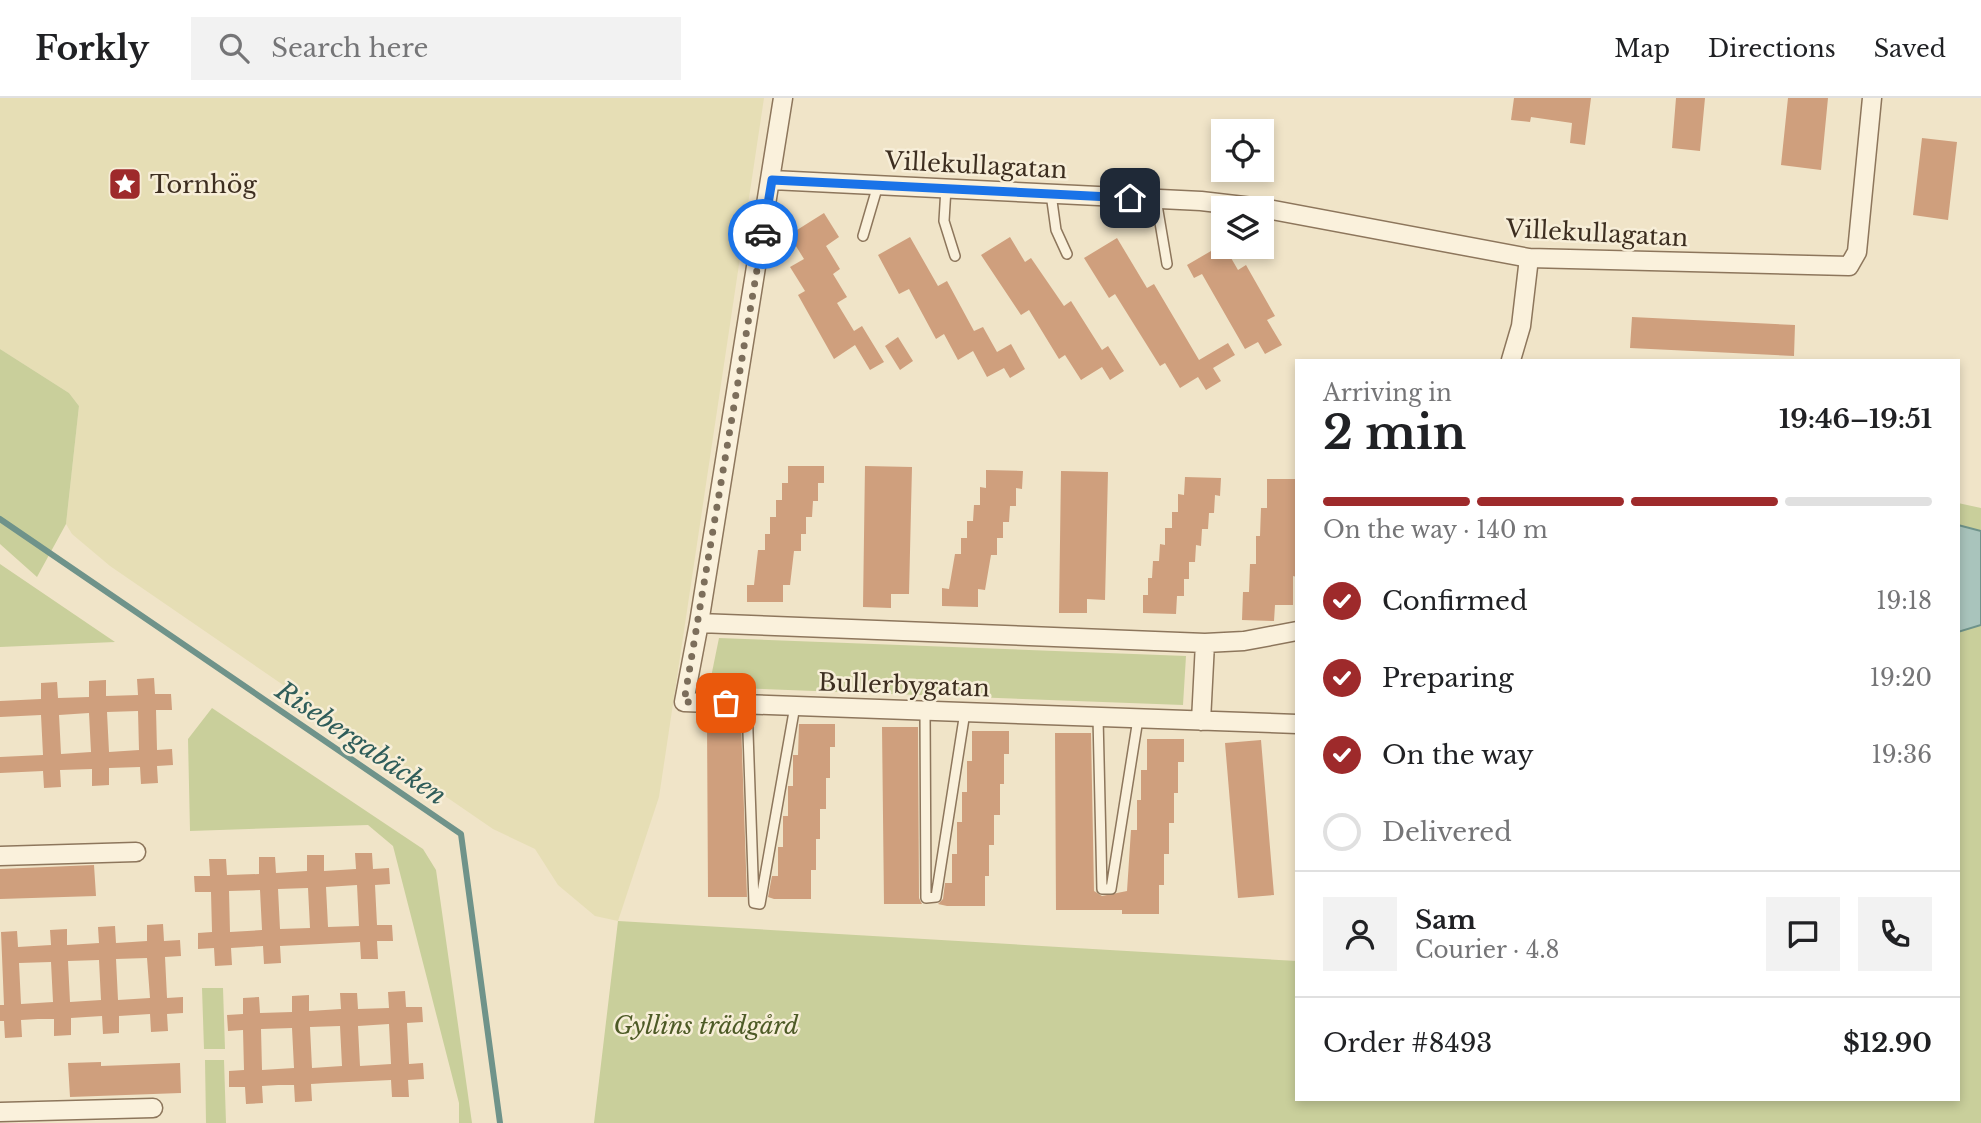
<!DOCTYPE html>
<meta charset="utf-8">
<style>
body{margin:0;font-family:"Libre Baskerville",serif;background:#f2f2f2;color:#202124;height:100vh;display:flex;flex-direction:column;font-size:26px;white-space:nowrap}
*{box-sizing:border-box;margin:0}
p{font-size:23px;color:#757577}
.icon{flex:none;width:38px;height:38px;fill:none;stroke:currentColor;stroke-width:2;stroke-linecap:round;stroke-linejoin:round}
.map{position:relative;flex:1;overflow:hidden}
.details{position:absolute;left:1295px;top:261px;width:665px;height:742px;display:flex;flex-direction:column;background:#fff;border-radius:0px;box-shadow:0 4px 10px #0003}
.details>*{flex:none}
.tools{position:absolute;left:1211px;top:21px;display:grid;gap:14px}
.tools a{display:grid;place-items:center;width:63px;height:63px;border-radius:0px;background:#fff;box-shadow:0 4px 10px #0003;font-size:35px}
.pin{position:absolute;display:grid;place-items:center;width:60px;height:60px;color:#fff;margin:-30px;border-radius:14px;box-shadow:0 4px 10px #0006}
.courier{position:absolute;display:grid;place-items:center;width:70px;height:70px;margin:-35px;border:5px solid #1a73e8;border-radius:50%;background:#fff;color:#222;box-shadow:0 2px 9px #0007}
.overview em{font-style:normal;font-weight:800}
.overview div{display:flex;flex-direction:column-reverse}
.overview{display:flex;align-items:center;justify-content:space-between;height:119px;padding:0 28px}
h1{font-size:46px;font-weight:800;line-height:52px}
.bar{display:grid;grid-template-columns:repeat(4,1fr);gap:10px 7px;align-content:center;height:84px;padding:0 28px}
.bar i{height:9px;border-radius:5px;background:#e0e0e0}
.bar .selected{background:#9e2a2b}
.bar p{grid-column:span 4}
.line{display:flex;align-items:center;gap:18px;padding:0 28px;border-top:2px solid #e0e0e0}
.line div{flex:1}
.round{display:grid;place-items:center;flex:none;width:74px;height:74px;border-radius:0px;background:#f2f2f2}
ol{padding:0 28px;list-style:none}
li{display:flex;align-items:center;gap:21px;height:77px}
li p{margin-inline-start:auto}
li .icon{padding:7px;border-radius:50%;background:#9e2a2b;color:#fff;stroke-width:4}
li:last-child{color:#757577}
li i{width:38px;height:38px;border:4px solid #e0e0e0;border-radius:50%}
header{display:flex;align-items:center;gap:42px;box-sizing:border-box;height:98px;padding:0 35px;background:#fff;border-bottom:2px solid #e0e0e0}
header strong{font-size:33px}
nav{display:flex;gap:38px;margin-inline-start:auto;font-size:24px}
.search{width:490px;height:63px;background:#f2f2f2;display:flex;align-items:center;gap:18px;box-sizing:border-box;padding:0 24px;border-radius:0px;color:#757577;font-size:26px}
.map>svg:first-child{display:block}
.farmland{fill:#e6deb5}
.green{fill:#c9cf9b}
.water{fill:#a9c4bc;stroke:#6f938a;stroke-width:2}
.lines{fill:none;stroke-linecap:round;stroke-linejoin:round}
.stream{stroke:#6f938a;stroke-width:6}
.building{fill:#cf9f7d;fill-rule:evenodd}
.service-casing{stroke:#8d765c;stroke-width:12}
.minor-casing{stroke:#8d765c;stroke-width:21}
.service{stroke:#faf1dc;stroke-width:9}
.minor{stroke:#faf1dc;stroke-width:18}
.done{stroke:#7c6e5b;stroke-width:7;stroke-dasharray:0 12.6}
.route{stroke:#1a73e8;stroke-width:9}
.labels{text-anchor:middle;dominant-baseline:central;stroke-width:5;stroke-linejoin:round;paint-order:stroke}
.street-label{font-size:24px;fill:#3d2e20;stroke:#f7eed8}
.poi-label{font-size:24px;fill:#3d2e20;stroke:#f7eed8;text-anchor:start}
.park-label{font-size:24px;font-style:italic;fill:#4d5a26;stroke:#f7eed8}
.water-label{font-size:26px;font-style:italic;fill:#2f5d5a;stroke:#f7eed8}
</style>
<header>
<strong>Forkly</strong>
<div class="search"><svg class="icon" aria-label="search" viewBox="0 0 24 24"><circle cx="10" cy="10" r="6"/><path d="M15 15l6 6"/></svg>Search here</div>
<nav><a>Map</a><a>Directions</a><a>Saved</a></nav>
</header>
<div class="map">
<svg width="1981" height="1025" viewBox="0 0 1981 1025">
<rect width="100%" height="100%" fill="#f0e4c8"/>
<!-- farmland -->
<path class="farmland" d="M0 0H764L659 699 618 823 595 818 558 787 535 751 493 731 110 468 72 436 66 426 79 308 69 295 0 251Z"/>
<!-- green -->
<path class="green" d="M0 251 69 295 79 308 66 426 37 479 0 446Z
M1958 405 1981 410V1025H594L618 823 1297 863V1001H1958Z
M0 466 115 544 0 549Z
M719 540 1186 558 1183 607 709 589Z
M212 610 423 751 436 772 472 1025H459V1005L393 748 368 727 190 733 188 641Z
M202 890H223L225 951H204Z
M205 962H224L226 1025H206Z"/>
<!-- water -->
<path class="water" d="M1958 427 1981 433V527L1958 534Z"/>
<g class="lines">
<!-- stream -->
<path class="stream" d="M0 421 461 736 500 1025"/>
</g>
<!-- building -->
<path class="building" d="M1514 0H1591L1585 47 1570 45 1572 25 1531 19 1530 24 1511 22Z
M1676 0H1705L1700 53 1672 50Z
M1788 0H1828L1821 72 1781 67Z
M1922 40 1957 44 1948 122 1913 117Z
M824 115 839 139 826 148 840 171 833 176 847 199 837 205 854 233 862 228 884 264 870 272 855 247 834 261 798 197 805 193 790 169 804 161 789 137Z
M910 139 938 188 947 183 974 233 983 229 997 254 1011 246 1025 271 1010 280 1004 270 987 279 973 253 958 262 944 236 936 241 909 191 899 196 878 157Z
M1010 139 1025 164 1031 160 1064 208 1071 203 1102 252 1108 248 1124 273 1110 282 1102 269 1081 282 1065 257 1059 261 1029 212 1021 217 981 157Z
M1117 140 1147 190 1154 186 1199 262 1228 245 1235 257 1213 270 1221 283 1206 292 1198 279 1180 290 1165 265 1160 268 1115 196 1109 200 1084 160Z
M1223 146 1238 172 1246 167 1275 218 1267 222 1282 247 1265 256 1258 244 1245 251 1202 176 1194 180 1187 167Z
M1632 219 1795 227 1794 258 1630 250Z
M898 239 913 263 900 272 885 248Z
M788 368H824V385H818V403H813L812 419H806V436H801V453H794L790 487H783V504H747V487H754L758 452H765V436H770V419H776V402H782V385H788Z
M865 368 912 369 909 496H891V510L863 509Z
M986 372 1023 373 1022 391 1016 390V408H1010L1009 424H1003V440H997V457H991L985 492 978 491V509L942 508V490L949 491 955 456H961V440H967V423H973L974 407H980V389L986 390Z
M1061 373 1108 374 1105 502 1087 501V515H1059Z
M1185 379 1221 380 1220 398 1215 397 1214 415H1209L1208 431H1202L1201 448 1196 447 1195 464H1189V481H1184V498H1177L1176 516 1143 515V497H1148V480H1152L1153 463H1159L1160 446 1165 447V430H1172V414H1178V396L1184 397Z
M1267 381H1297V479L1293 478V507H1275L1274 523 1242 522 1243 494H1249L1250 466H1256V438H1260L1261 410H1267Z
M154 580 155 596H171L172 612H156L157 652 172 651 173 667 157 668 158 685 141 686 140 669 109 670V687L92 688V671L60 672 61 689 44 690 43 673 0 675V659L43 657 41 617 0 619V603L41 601V585L57 584 58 600 89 599V583L106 582V598L138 597 137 581ZM138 613 139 652 109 654 107 614ZM89 615 91 654 61 656 59 617Z
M707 623H741L747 799H708Z
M799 626H835V649H830V680H826V711H820V741H816V772H811V801H774L768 799 772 778H778V749H783V718H788V688H793V657H798Z
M882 629H918L919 800 922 806H884Z
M972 633H1009V656H1004V686H1000V717H994V747H989V778H985V808H947L938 806 943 801 945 785H952V756H957V724H962V694H967V663H972Z
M1055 635H1091L1094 793 1102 798 1127 793 1131 732H1137V702H1141V672H1147V641H1184V664H1178V695H1174V725H1169V756H1164V787H1159V816H1122V812H1056Z
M1261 642 1274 797 1238 800 1225 645Z
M355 755H372L373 771 389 770 390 786 375 787 377 827H392L393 843H377L378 861H361L360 844 280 848 281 865 264 866 263 848 231 850 232 867 215 868 214 850 198 851V835L212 834 211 794H195L194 778H210L209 761H226L227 777 259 776V759H275L276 775 307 773V757H324V773L356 771ZM357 787 359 828 328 829 326 789ZM308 790 310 830 280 831 278 791ZM260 792 262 832 230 834 229 793Z
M94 767 96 798 0 801V771Z
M163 826 164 843 180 842 181 858 165 859 167 900 183 899V915L167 916 168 933 151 934 150 916 119 918V935L103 936 102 918 86 919 71 920V937L54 938V921H38L21 922 22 939 5 940 4 923H0V907H4L1 834 17 833 18 849 34 848 51 847 50 832 67 831V847L99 845 98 829 115 828 116 845 132 844 147 843V827ZM147 860 150 900 118 902 116 861ZM99 862 101 902 70 904 68 863ZM51 864 53 904 21 906 19 865Z
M405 893 406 909H422L423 924 407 925 409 966 423 965 424 981 408 982 409 999H392L391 982 327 985 311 986 312 1003 295 1004 294 987H278L262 988 263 1005 246 1006 245 989H229V973L244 972 243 932 228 933 227 917 243 916V900L259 899 260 915 292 914V898L309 897V913L341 911 340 895H357L358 911 389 910 388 894ZM389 926 391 966 360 968 358 928ZM340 928 342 968 312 970 310 929ZM292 930 294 970 262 972 261 931Z
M101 964V968L180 965 181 995 70 999 68 965Z"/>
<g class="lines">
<defs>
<path id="service" d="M946 90 944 123 955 158
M1051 96 1056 132 1067 156
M1156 101 1167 166
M863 138 878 87
M747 606 754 805 760 806 795 608
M925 613 926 800 936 799 965 614
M1098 619 1102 791H1111L1138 621"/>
<path id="minor" d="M783 0 699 525 1205 545 1244 543 1297 533
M772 82 1201 103 1261 110
M1262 110 1529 160 1849 168 1857 154 1872 0
M1511 262 1521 228 1529 160
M699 525 684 604 1297 626
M1201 623 1205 545
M0 758 136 754
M0 1014 153 1010"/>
</defs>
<!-- service casing -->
<use href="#service" class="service-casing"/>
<!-- minor casing -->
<use href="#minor" class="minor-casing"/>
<!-- service -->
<use href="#service" class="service"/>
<!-- minor -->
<use href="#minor" class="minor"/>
</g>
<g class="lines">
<!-- done -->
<path class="done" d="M726 605 684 604 763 136"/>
<!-- route -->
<path class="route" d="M763 136 772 82 1130 100"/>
</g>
<!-- icons -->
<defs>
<symbol id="sight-square" viewBox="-11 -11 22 22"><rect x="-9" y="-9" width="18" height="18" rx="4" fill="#9e2a2b" stroke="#f7eed8"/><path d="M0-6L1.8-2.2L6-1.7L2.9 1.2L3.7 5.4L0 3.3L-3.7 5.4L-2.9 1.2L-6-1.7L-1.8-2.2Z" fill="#fff"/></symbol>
</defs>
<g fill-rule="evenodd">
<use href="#sight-square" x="106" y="67" width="38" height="38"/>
</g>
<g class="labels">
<!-- street labels -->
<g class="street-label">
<text transform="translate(976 67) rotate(3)">Villekullagatan</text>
<text transform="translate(1597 135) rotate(3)">Villekullagatan</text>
<text transform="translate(904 587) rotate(2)">Bullerbygatan</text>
</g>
<!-- poi labels -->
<g class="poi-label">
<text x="150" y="86">Tornhög</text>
</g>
<!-- park labels -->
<g class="park-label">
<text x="706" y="927">Gyllins trädgård</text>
</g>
<!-- water labels -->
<g class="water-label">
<text transform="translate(361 645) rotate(34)">Risebergabäcken</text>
</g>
</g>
</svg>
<div class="tools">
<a><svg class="icon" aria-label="locate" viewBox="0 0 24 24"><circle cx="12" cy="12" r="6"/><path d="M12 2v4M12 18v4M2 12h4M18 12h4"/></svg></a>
<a><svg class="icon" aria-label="layers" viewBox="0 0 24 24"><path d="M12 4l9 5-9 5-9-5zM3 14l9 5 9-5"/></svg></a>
</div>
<div class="pin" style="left:726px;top:605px;background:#ea580c"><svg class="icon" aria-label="bag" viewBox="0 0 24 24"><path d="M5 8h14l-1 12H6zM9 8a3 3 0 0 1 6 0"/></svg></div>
<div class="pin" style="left:1130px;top:100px;background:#1f2937"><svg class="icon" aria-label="home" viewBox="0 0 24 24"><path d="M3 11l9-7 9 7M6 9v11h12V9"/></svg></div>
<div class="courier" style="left:763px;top:136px"><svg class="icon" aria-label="car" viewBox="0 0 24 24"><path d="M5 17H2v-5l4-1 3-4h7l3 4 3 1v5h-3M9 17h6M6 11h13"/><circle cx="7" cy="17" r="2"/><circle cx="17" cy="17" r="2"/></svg></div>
<section class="details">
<div class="overview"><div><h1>2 min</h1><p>Arriving in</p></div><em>19:46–19:51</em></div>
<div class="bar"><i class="selected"></i><i class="selected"></i><i class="selected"></i><i></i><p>On the way · 140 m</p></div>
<ol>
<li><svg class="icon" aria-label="check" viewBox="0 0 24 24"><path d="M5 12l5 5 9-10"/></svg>Confirmed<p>19:18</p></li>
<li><svg class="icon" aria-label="check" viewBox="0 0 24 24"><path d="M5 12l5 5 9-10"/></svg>Preparing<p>19:20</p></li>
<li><svg class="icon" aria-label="check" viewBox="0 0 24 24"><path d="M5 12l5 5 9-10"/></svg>On the way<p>19:36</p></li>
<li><i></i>Delivered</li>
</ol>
<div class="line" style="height:126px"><a class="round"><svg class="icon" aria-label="person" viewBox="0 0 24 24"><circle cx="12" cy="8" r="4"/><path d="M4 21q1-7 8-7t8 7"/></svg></a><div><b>Sam</b><p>Courier · 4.8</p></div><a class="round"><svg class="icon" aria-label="chat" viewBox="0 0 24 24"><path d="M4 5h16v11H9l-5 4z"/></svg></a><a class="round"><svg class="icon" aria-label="phone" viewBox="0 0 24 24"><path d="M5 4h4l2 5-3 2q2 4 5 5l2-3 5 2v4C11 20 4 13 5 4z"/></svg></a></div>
<div class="line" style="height:91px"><div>Order #8493</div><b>$12.90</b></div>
</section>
</div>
